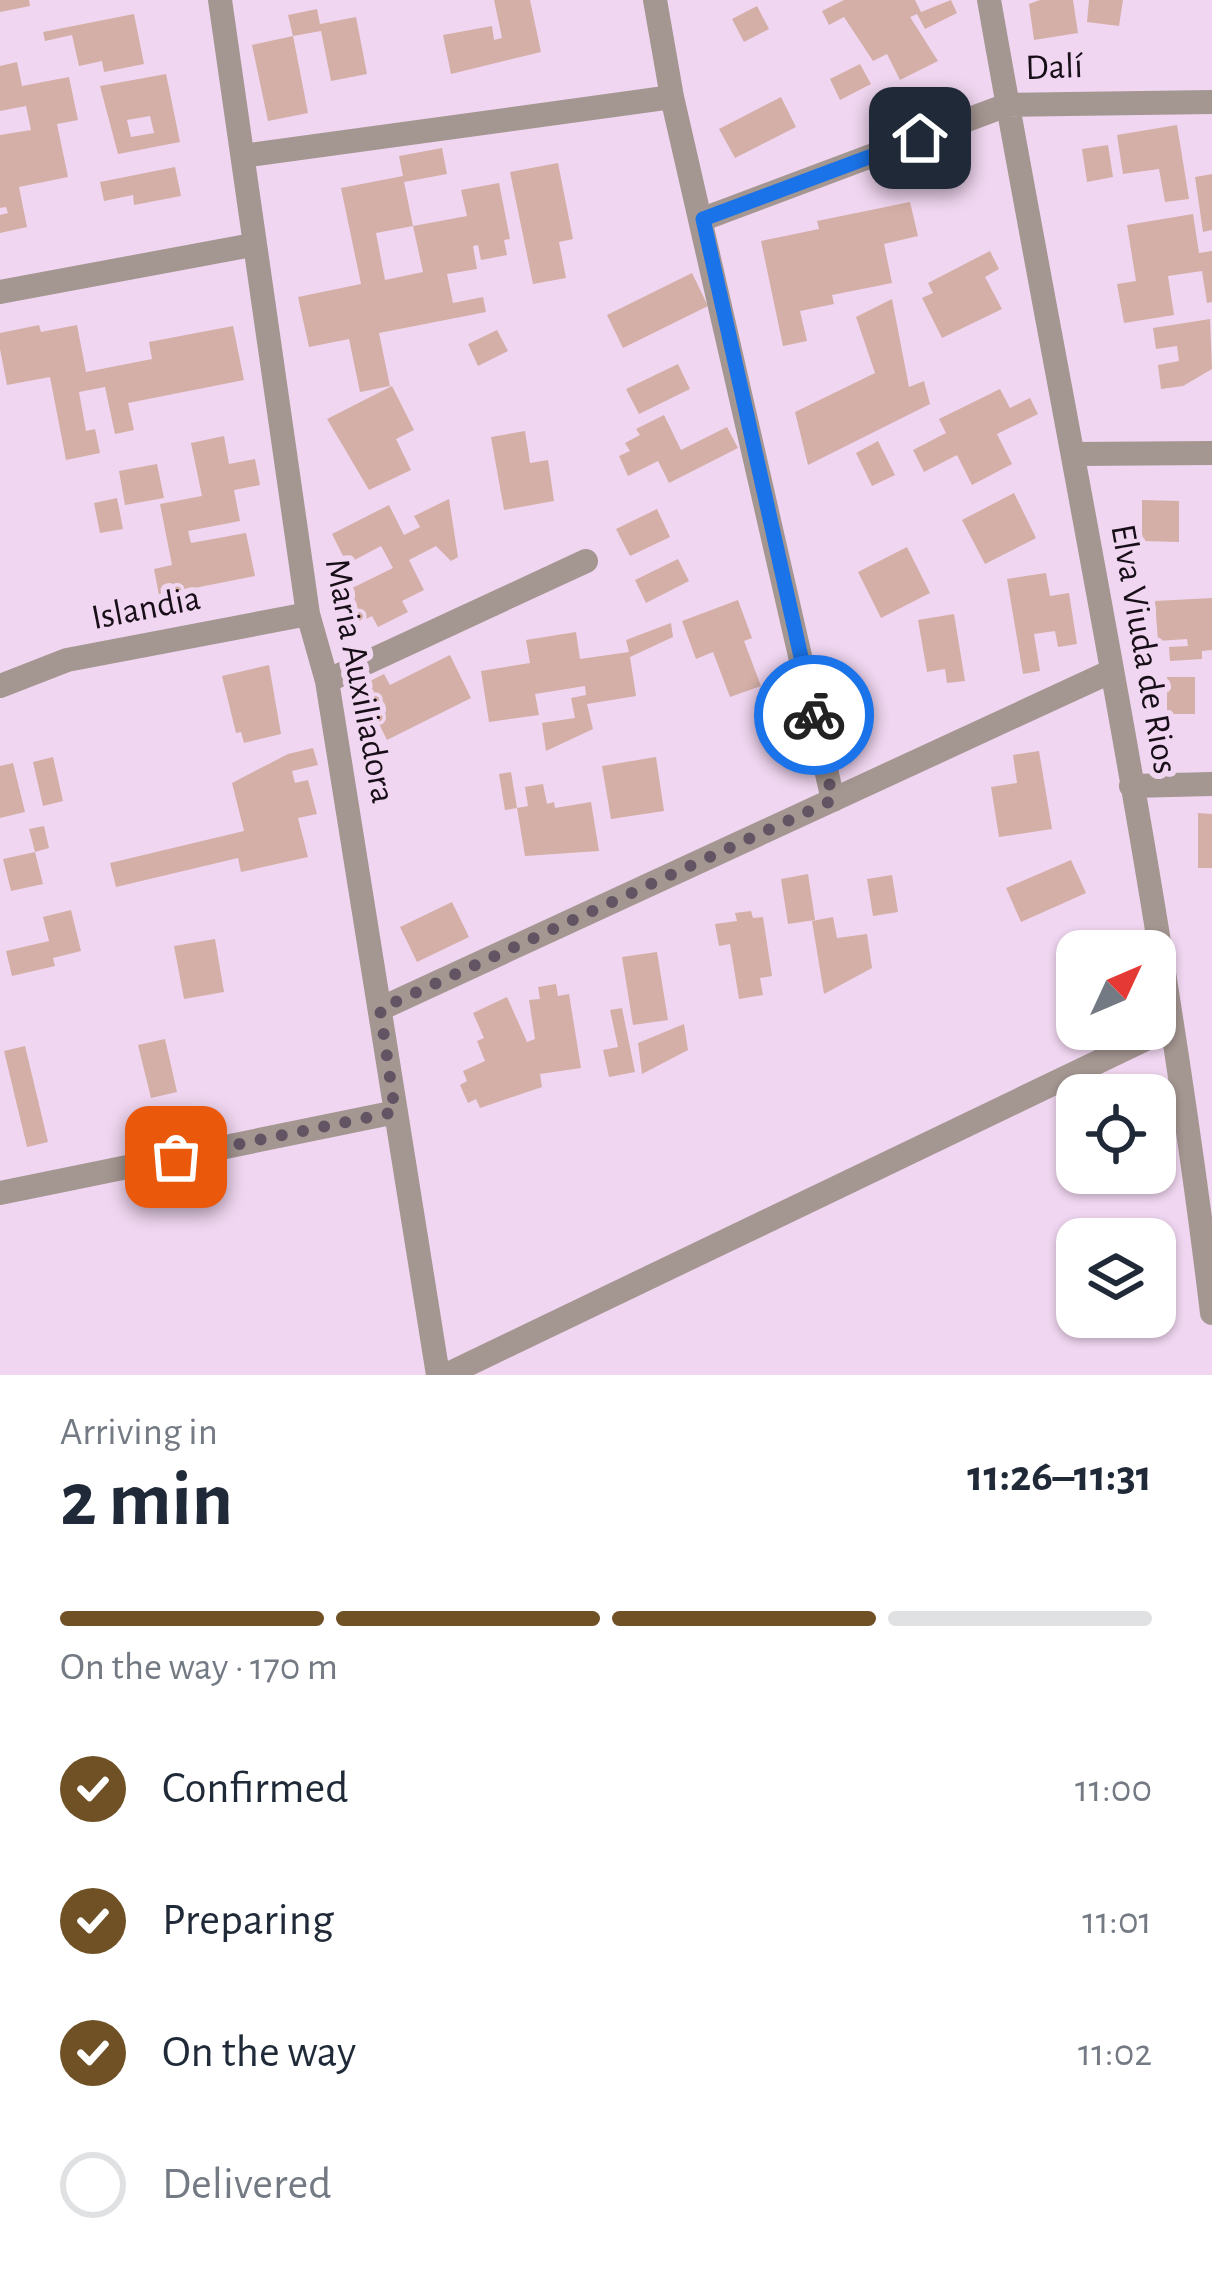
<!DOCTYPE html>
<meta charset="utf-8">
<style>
body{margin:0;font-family:"Alegreya Sans",sans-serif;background:#f2f2f3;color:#1f2937;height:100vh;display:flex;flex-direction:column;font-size:45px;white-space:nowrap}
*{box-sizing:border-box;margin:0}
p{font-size:39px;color:#747a83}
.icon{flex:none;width:66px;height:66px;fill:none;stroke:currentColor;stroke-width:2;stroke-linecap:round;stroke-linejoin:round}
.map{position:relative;height:1375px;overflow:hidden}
.panel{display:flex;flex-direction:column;background:#fff;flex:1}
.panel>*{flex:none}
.needle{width:78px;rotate:46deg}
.buttons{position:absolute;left:1056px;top:930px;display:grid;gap:24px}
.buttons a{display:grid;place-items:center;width:120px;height:120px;border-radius:24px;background:#fff;box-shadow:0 3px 9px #0004;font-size:60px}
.pin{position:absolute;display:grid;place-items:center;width:102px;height:102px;color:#fff;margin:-51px;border-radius:24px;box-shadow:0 6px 18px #0006}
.courier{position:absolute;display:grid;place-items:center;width:120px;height:120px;margin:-60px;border:9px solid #1a73e8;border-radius:50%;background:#fff;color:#222;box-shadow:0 3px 15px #0007}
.head em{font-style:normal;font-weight:700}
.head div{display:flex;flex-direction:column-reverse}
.head{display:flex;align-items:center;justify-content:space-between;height:204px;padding:0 60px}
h1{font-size:78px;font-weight:700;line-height:90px}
.bar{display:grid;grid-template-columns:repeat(4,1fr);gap:18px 12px;align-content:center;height:144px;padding:0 60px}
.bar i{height:15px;border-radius:9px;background:#e0e1e3}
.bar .active{background:#6f5125}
.bar p{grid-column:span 4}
ol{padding:0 60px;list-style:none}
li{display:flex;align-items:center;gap:36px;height:132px}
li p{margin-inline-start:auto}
li .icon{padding:12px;border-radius:50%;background:#6f5125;color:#fff;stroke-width:4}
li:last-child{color:#747a83}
li i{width:66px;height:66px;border:6px solid #e0e1e3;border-radius:50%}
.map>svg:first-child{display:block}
.building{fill:#d4afa7;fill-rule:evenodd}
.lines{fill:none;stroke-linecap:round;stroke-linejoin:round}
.street{stroke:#a49691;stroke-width:24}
.done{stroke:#635463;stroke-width:12;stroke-dasharray:0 21.6}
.route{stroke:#1a73e8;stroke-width:15}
.labels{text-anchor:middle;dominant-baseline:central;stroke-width:12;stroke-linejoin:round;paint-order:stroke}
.street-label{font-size:36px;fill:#170e17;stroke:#f0d6f0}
</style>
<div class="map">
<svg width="1212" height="1375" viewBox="0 0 1212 1375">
<rect width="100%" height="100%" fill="#f0d6f0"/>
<!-- building -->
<path class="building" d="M0 0H29L30 6 0 12Z
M494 0H530L541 52 451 74 443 35 492 26 494 40 502 38Z
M844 0H915L921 12 951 0 957 13 925 29 917 14 910 17 938 61 900 80 887 54 873 61 844 17 829 25 822 11Z
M1040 0H1073L1078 33 1034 40 1029 4Z
M1089 0H1123L1119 26 1087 22Z
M757 6 769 29 744 42 732 19Z
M317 9 320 24 356 17 367 74 331 81 321 31 293 36 288 15Z
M134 14 144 64 104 72 102 61 79 66 72 35 45 41 43 32Z
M293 36 308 113 268 121 252 45Z
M17 62 22 86 69 77 78 120 57 124 68 177 19 187 27 227 0 233V215L8 213 6 207 0 208V135L31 130 26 106 0 111V66Z
M860 64 871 84 840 100 830 79Z
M166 74 180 142 118 154 100 86ZM150 116 154 133 131 137 127 120Z
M781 97 796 127 735 158 719 129Z
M1177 125 1189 199 1165 202 1159 169 1123 174 1117 135Z
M1108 145 1113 177 1087 182 1082 149Z
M442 148 447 174 404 182 413 226 376 233 385 280 423 272 413 226 467 216 461 190 499 183 510 239 504 240 507 255 481 260 478 245 473 246 477 269 447 274 453 303 483 297 486 312 379 333 390 386 360 392 349 339 309 347 298 297 361 284 341 188 403 176 399 156Z
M558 163 573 239 559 242 566 278 533 284 510 172Z
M175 167 181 196 134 205 133 195 104 201 100 182Z
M1212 174V230L1203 232 1195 177Z
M910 202 918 236 884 244 892 283 832 295 834 304 800 311 807 341 783 346 761 241 819 229 817 221Z
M1193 214 1199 253 1212 251V302L1207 303 1202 271 1168 276 1174 315 1124 323 1117 284 1136 281 1127 225Z
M990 251 999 269 985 277 1002 309 942 338 922 298 933 293 928 283Z
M692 273 708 306 623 348 607 315Z
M892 299 909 387 924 381 930 404 808 465 795 412 875 373 856 317Z
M1210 319 1212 369 1183 386 1161 389 1158 365 1179 361 1177 346 1156 349 1153 328Z
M39 325 41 332 77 325 86 372 152 359 149 342 233 326 244 380 128 403 134 430 115 434 105 387 79 392 86 431 95 429 100 453 66 460 50 377 7 385 0 349V333Z
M497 330 508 351 478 366 468 344Z
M678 364 690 389 639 414 626 389Z
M392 386 414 430 396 439 411 470 369 490 327 419Z
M1000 389 1010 408 1030 398 1038 414 997 434 1012 464 972 485 957 455 924 472 913 450 946 433 939 419Z
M664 415 681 450 727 427 738 448 669 483 658 461 628 476 619 456 630 451 625 443 640 435 636 429Z
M525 431 530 463 548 460 554 501 504 510 491 437Z
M224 436 229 464 255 459 260 485 234 490 240 521 188 531 191 543 246 533 255 576 159 595 154 569 172 565 160 504 202 496 191 443Z
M878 441 895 475 872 486 856 453Z
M157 464 164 498 125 505 119 471Z
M1014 493 1036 538 985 564 962 520Z
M117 498 123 529 100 533 94 503Z
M449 499 458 557 451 561 436 546 409 560 424 590 402 601 408 612 378 627 372 616 358 623 342 593 393 568 381 546 347 564 332 534 389 505 404 535 420 527 414 516Z
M1142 500 1179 501V542L1142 541Z
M657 509 670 537 630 556 616 529Z
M907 547 930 593 881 618 858 572Z
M678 559 689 581 646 603 635 580Z
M1046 573 1050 596 1069 593 1077 644 1058 647 1055 631 1034 634 1040 671 1023 674 1007 579Z
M1212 598V650L1202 651V659L1170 661 1169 647 1188 646 1187 639 1158 641 1155 601Z
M738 600 752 638 744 641 761 686 730 697 713 652 696 659 682 621Z
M954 614 965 681 947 683 945 669 927 672 918 620Z
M671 623 673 637 630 657 636 696 587 704 593 729 546 751 542 723 575 718 571 698 586 695 585 686 535 694 539 715 489 722 481 671 530 663 526 640 576 632 580 659 629 652 626 640Z
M450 655 471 698 387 740 360 686 384 674 390 685Z
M269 665 281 734 244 743 241 732 236 733 222 676Z
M1167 677H1195V714H1167Z
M313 748 318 765 292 771 295 783 308 780 317 814 298 818 308 857 241 872 238 858 116 887 110 863 244 831 232 783 288 754Z
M1039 751 1052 829 999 837 991 787 1017 783 1013 755Z
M53 757 63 801 43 806 33 762Z
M656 757 664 811 611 819 602 766Z
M13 763 25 812 0 818V766Z
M511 772 517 808 528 806 525 787 543 784 547 804 554 802 555 808 591 802 599 851 525 856 517 808 505 810 499 774Z
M1198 813 1212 814V868H1198Z
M44 826 49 848 35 852 29 829Z
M35 852 43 884 11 891 3 859Z
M1071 860 1086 893 1021 922 1006 888Z
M808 874 815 920 788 924 781 879Z
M892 875 898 912 873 916 867 879Z
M452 902 469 937 417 962 400 927Z
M71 910 81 951 53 958 55 966 12 976 6 951 49 941 43 917Z
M751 911 753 918 763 917 772 976 760 978 763 995 739 999 730 944 719 946 715 924 737 921 735 913Z
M833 917 837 938 867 934 872 968 824 994 812 921Z
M215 939 224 992 184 999 174 946Z
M657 952 668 1020 633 1025 622 957Z
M556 984 558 996 569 994 581 1068 540 1074 542 1087 480 1108 476 1099 468 1103 460 1085 467 1081 463 1071 485 1061 477 1041 484 1038 473 1013 507 997 527 1042 535 1039 529 1000 540 999 538 987Z
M622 1008 635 1072 609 1077 603 1050 618 1047 610 1010Z
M684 1024 688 1050 642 1074 638 1043Z
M165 1039 177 1092 151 1098 138 1045Z
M25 1046 48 1142 27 1147 4 1051Z"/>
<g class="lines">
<!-- street -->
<path class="street" d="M220 0 308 614 327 681 438 1375
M655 0 672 97 833 800
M989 0C1066 437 1159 872 1212 1313
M243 156 672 97
M703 219 1007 105 1212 102
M0 292 252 245
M1074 454 1212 453
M327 681 586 561
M0 686 67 660 308 614
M1131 786 1212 784
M380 1009 1112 671
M0 1193 396 1112
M446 1375 1171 1027"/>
</g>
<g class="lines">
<!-- done -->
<path class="done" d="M176 1157 395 1112 380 1009 833 800 814 715"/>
<!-- route -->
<path class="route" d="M814 715 703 219 920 138"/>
</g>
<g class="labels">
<!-- street labels -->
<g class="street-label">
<text transform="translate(1054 67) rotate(-2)">Dalí</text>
<text transform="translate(146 608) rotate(-11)">Islandia</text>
<text transform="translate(1144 649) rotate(80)">Elva Viuda de Rios</text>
<text transform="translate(360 681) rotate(79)">Maria Auxiliadora</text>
</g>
</g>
</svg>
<div class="buttons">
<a><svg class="needle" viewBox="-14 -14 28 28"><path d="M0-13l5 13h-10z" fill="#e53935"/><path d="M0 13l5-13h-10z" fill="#747a83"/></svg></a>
<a><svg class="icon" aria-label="locate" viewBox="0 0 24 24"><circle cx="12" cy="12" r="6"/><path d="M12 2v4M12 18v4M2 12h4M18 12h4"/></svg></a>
<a><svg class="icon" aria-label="layers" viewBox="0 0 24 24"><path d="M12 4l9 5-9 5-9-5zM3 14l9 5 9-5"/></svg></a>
</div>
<div class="pin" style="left:176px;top:1157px;background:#ea580c"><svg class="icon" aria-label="bag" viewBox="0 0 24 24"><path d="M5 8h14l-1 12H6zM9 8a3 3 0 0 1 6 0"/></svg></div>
<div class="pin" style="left:920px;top:138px;background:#1f2937"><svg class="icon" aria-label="home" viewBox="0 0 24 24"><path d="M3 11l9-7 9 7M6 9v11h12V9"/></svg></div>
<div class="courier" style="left:814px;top:715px"><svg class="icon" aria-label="bike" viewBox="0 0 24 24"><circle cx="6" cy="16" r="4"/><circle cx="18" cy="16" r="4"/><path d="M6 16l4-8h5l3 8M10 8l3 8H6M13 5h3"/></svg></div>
</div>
<section class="panel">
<div class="head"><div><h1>2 min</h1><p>Arriving in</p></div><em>11:26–11:31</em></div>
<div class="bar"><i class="active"></i><i class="active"></i><i class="active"></i><i></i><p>On the way · 170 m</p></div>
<ol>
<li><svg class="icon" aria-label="check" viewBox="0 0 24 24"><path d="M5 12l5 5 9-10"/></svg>Confirmed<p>11:00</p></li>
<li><svg class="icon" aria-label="check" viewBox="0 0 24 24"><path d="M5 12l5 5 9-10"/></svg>Preparing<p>11:01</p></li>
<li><svg class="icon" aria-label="check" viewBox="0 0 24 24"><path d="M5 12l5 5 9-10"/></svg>On the way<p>11:02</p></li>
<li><i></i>Delivered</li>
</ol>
</section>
